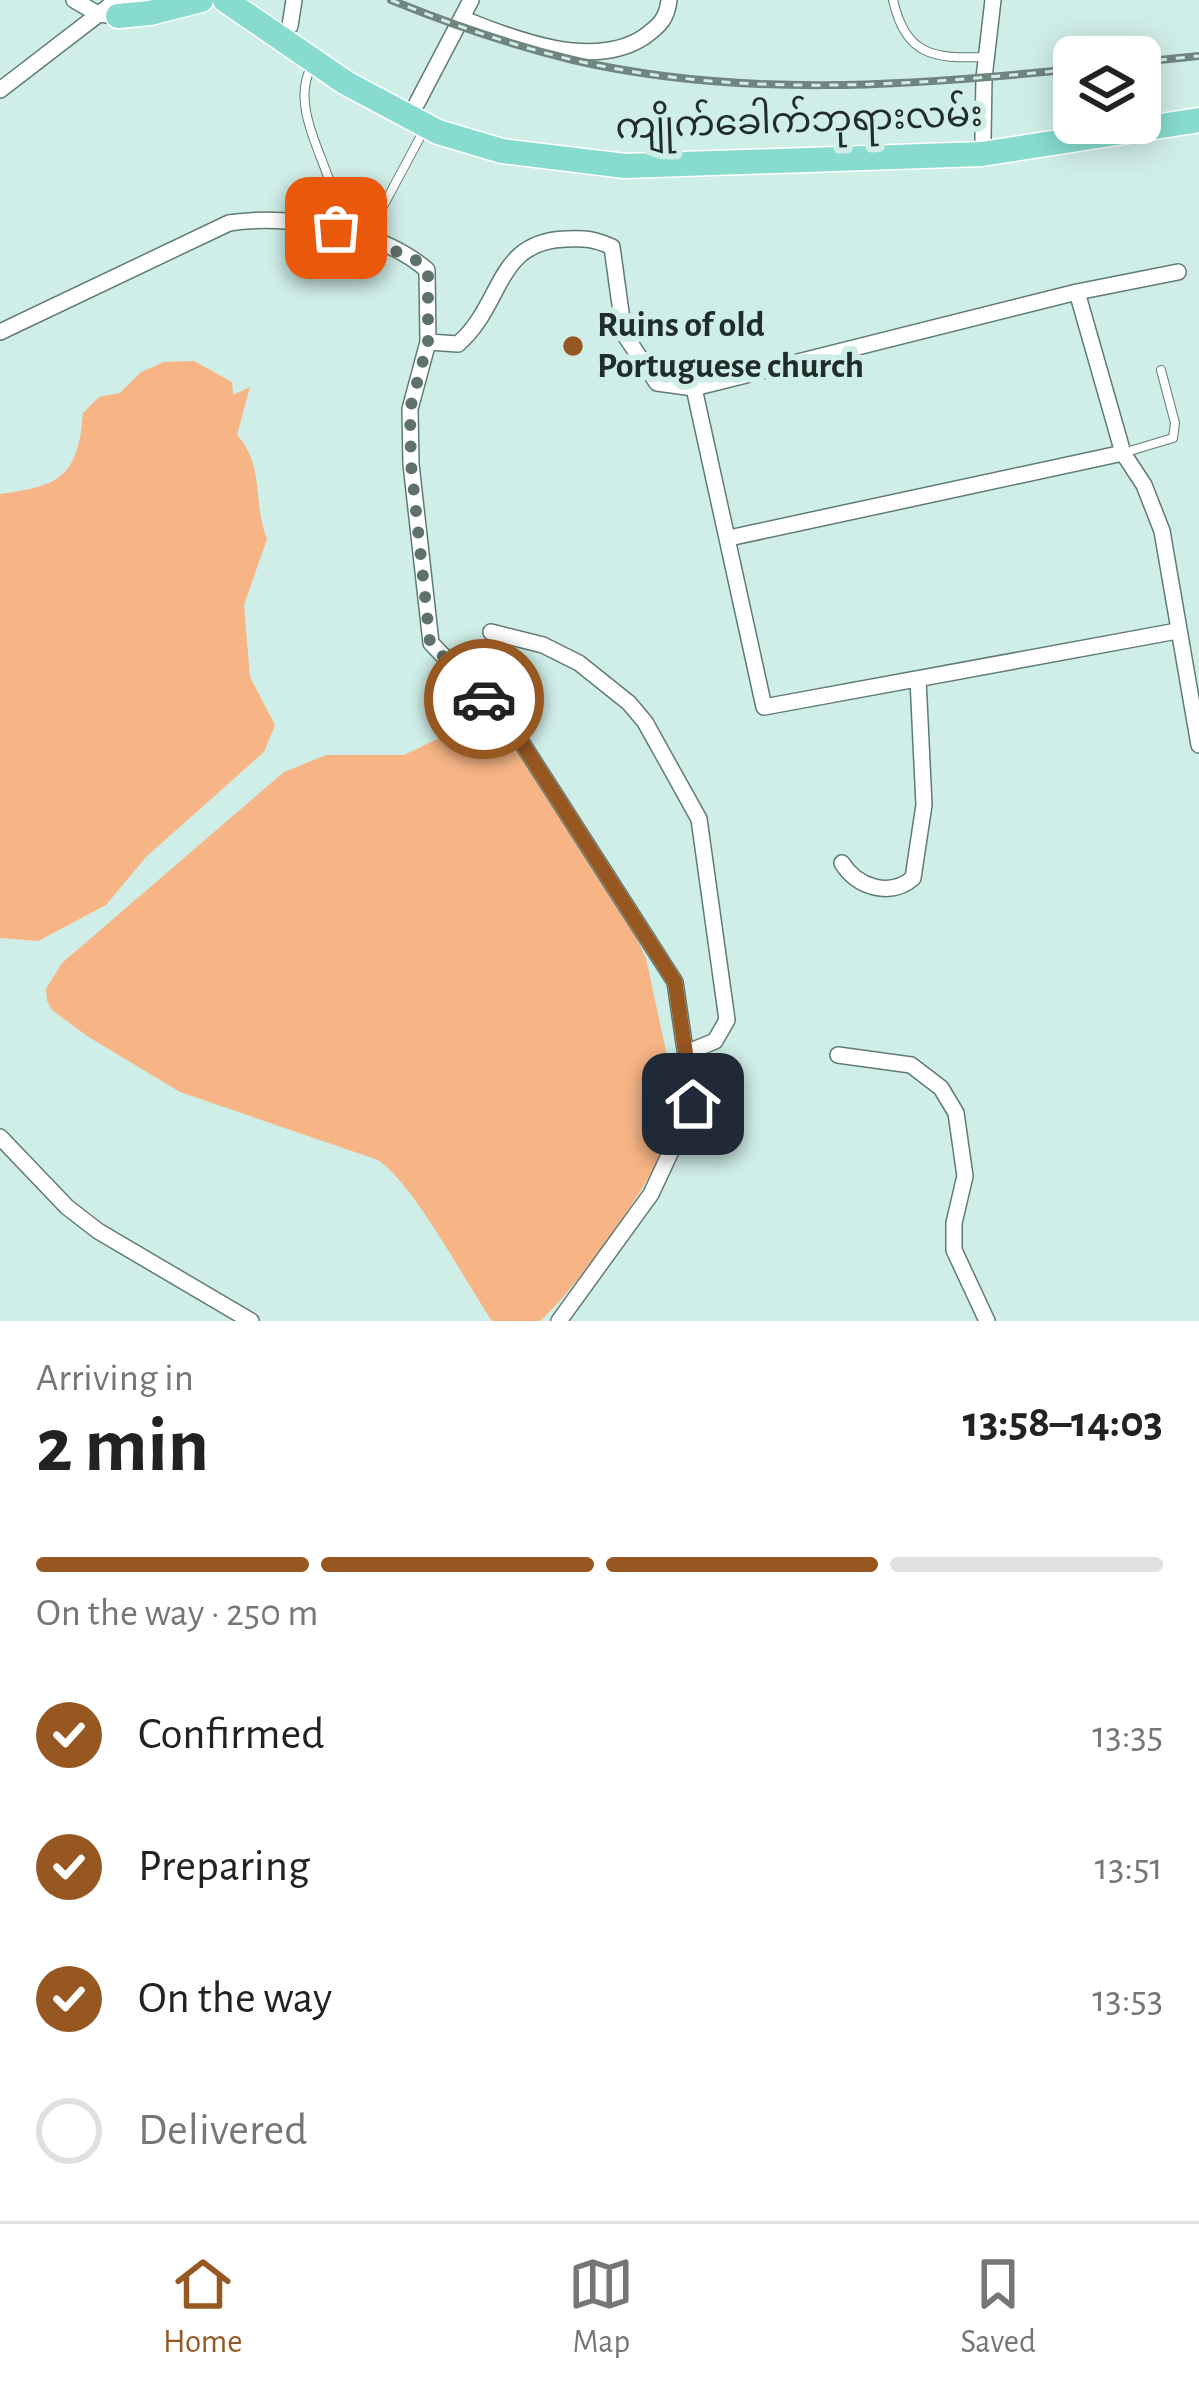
<!DOCTYPE html>
<meta charset="utf-8">
<style>
body{margin:0;font-family:"Alegreya Sans","Noto Sans Myanmar",sans-serif;background:#f6f6f6;color:#222;height:100vh;display:flex;flex-direction:column;font-size:45px;white-space:nowrap}
*{box-sizing:border-box;margin:0}
p{font-size:39px;color:#767676}
.icon{flex:none;width:66px;height:66px;fill:none;stroke:currentColor;stroke-width:2;stroke-linecap:round;stroke-linejoin:round}
.map{position:relative;height:1321px;overflow:hidden}
.side{display:flex;flex-direction:column;background:#fff;flex:1}
.side>*{flex:none}
.fabs{position:absolute;left:1053px;top:36px;display:grid;gap:24px}
.fabs a{display:grid;place-items:center;width:108px;height:108px;border-radius:18px;background:#fff;box-shadow:0 6px 30px #0003;font-size:60px}
.pin{position:absolute;display:grid;place-items:center;width:102px;height:102px;color:#fff;margin:-51px;border-radius:24px;box-shadow:0 6px 18px #0006}
.courier{position:absolute;display:grid;place-items:center;width:120px;height:120px;margin:-60px;border:9px solid #975721;border-radius:50%;background:#fff;color:#222;box-shadow:0 3px 15px #0007}
.summary em{font-style:normal;font-weight:700}
.summary div{display:flex;flex-direction:column-reverse}
.summary{display:flex;align-items:center;justify-content:space-between;height:204px;padding:0 36px}
h1{font-size:78px;font-weight:700;line-height:90px}
.bar{display:grid;grid-template-columns:repeat(4,1fr);gap:18px 12px;align-content:center;height:144px;padding:0 36px}
.bar i{height:15px;border-radius:9px;background:#e0e0e0}
.bar .current{background:#975721}
.bar p{grid-column:span 4}
ol{padding:0 36px;list-style:none}
li{display:flex;align-items:center;gap:36px;height:132px}
li p{margin-inline-start:auto}
li .icon{padding:12px;border-radius:50%;background:#975721;color:#fff;stroke-width:4}
li:last-child{color:#767676}
li i{width:66px;height:66px;border:6px solid #e0e0e0;border-radius:50%}
.tabs{display:flex;justify-content:space-around;align-items:center;height:168px;border-top:3px solid #e0e0e0;background:#fff;font-size:33px;color:#767676}
.tabs a{display:grid;justify-items:center;gap:6px}
.tabs .current{color:#975721}
.map>svg:first-child{display:block}
.water{fill:#f7b586}
.lines{fill:none;stroke-linecap:round;stroke-linejoin:round}
.service-casing{stroke:#607b75;stroke-width:10}
.minor-casing{stroke:#607b75;stroke-width:18}
.primary-casing{stroke:#fff;stroke-width:27}
.service{stroke:#fff;stroke-width:8}
.minor{stroke:#fff;stroke-width:15}
.primary{stroke:#87dccf;stroke-width:24}
.rail-casing{stroke:#708480;stroke-width:8}
.rail{stroke:#d0eee8;stroke-width:3;stroke-dasharray:9;stroke-linecap:butt}
.done{stroke:#5e716c;stroke-width:12;stroke-dasharray:0 21.6}
.route{stroke:#975721;stroke-width:15}
.poi-dot{fill:#975721;stroke:#d0eee8;stroke-width:4.5}
.labels{text-anchor:middle;dominant-baseline:central;stroke-width:12;stroke-linejoin:round;paint-order:stroke}
.street-label{font-size:36px;fill:#212d2a;stroke:#d0eee8}
.poi-label{font-size:36px;font-weight:bold;fill:#212d2a;stroke:#d0eee8;text-anchor:start}
</style>
<div class="map">
<svg width="1199" height="1321" viewBox="0 0 1199 1321">
<rect width="100%" height="100%" fill="#d0eee8"/>
<!-- water -->
<path class="water" d="M194 361 232 382 233 395 250 387 237 435C265 466 252 500 267 539L244 605 250 677 275 725 264 752 146 857 106 905 38 941 0 938V494C60 486 78 477 83 413L99 397 120 393 141 372 164 362Z
M471 723 497 725 512 736 631 927 646 958 678 1107C677 1152 576 1290 540 1321H492C465 1281 413 1183 378 1160L180 1092 87 1036 52 1010 47 1001 46 989 62 963 284 772 326 755H404Z"/>
<g class="lines">
<defs>
<path id="service" d="M893 0C906 55 932 59 985 57
M311 68C291 104 322 153 332 189 335 201 335 215 336 227
M366 238 424 130
M1123 453 1173 438 1175 423 1161 370"/>
<path id="minor" d="M74 0 98 14 118 16 137 0
M464 19C515 40 594 70 644 37 659 26 667 19 669 0
M290 26 294 0
M0 90 117 0
M417 103 471 0
M983 139 984 78 993 0
M1077 292 1123 453 1144 485 1162 531 1199 745
M0 332 229 223C289 214 380 229 427 270L428 342 410 409 411 464 431 643 513 729 675 982 693 1104 651 1194 559 1321
M428 342 458 344C504 304 495 241 566 239 585 238 595 239 612 247L624 334 657 383 694 388 1077 292 1178 272
M694 388 764 707 1177 631
M729 538 1123 453
M491 632 543 645 579 663 629 703 645 722 699 819 727 1020 715 1041 686 1053
M842 863C857 887 890 898 913 878L924 805 918 679
M838 1055 911 1065 941 1088 956 1113 965 1176 954 1223V1250L987 1321
M0 1137 67 1207 98 1231 251 1321"/>
<path id="primary" d="M225 0 346 83 438 132 502 151 625 166 982 154 1199 120
M118 16 150 13 201 0"/>
</defs>
<!-- service casing -->
<use href="#service" class="service-casing"/>
<!-- minor casing -->
<use href="#minor" class="minor-casing"/>
<!-- primary casing -->
<use href="#primary" class="primary-casing"/>
<!-- service -->
<use href="#service" class="service"/>
<!-- minor -->
<use href="#minor" class="minor"/>
<!-- primary -->
<use href="#primary" class="primary"/>
<defs>
<path id="rail" d="M391 0C450 24 511 45 573 60 738 98 908 86 1074 69
M1140 62 1199 56"/>
</defs>
<!-- rail casing -->
<use href="#rail" class="rail-casing"/>
<!-- rail -->
<use href="#rail" class="rail"/>
</g>
<g class="lines">
<!-- done -->
<path class="done" d="M336 228 413 258 428 270V342L410 409 411 464 430 643 484 699"/>
<!-- route -->
<path class="route" d="M484 699 513 729 675 982 693 1104"/>
</g>
<!-- markers -->
<circle class="poi-dot" cx="573" cy="346" r="12"/>
<g class="labels">
<!-- street labels -->
<g class="street-label">
<text transform="translate(799 121) rotate(-2)">ကျိုက်ခေါက်ဘုရားလမ်း</text>
</g>
<!-- poi labels -->
<g class="poi-label">
<text x="597" y="325">Ruins of old<tspan x="597" dy="41">Portuguese church</tspan></text>
</g>
</g>
</svg>
<div class="fabs">
<a><svg class="icon" aria-label="layers" viewBox="0 0 24 24"><path d="M12 4l9 5-9 5-9-5zM3 14l9 5 9-5"/></svg></a>
</div>
<div class="pin" style="left:336px;top:228px;background:#ea580c"><svg class="icon" aria-label="bag" viewBox="0 0 24 24"><path d="M5 8h14l-1 12H6zM9 8a3 3 0 0 1 6 0"/></svg></div>
<div class="pin" style="left:693px;top:1104px;background:#1f2937"><svg class="icon" aria-label="home" viewBox="0 0 24 24"><path d="M3 11l9-7 9 7M6 9v11h12V9"/></svg></div>
<div class="courier" style="left:484px;top:699px"><svg class="icon" aria-label="car" viewBox="0 0 24 24"><path d="M5 17H2v-5l4-1 3-4h7l3 4 3 1v5h-3M9 17h6M6 11h13"/><circle cx="7" cy="17" r="2"/><circle cx="17" cy="17" r="2"/></svg></div>
</div>
<section class="side">
<div class="summary"><div><h1>2 min</h1><p>Arriving in</p></div><em>13:58–14:03</em></div>
<div class="bar"><i class="current"></i><i class="current"></i><i class="current"></i><i></i><p>On the way · 250 m</p></div>
<ol>
<li><svg class="icon" aria-label="check" viewBox="0 0 24 24"><path d="M5 12l5 5 9-10"/></svg>Confirmed<p>13:35</p></li>
<li><svg class="icon" aria-label="check" viewBox="0 0 24 24"><path d="M5 12l5 5 9-10"/></svg>Preparing<p>13:51</p></li>
<li><svg class="icon" aria-label="check" viewBox="0 0 24 24"><path d="M5 12l5 5 9-10"/></svg>On the way<p>13:53</p></li>
<li><i></i>Delivered</li>
</ol>
</section>
<nav class="tabs">
<a class="current"><svg class="icon" aria-label="home" viewBox="0 0 24 24"><path d="M3 11l9-7 9 7M6 9v11h12V9"/></svg>Home</a>
<a><svg class="icon" aria-label="map" viewBox="0 0 24 24"><path d="M3 6l6-2 6 2 6-2v14l-6 2-6-2-6 2zM9 4v14M15 6v14"/></svg>Map</a>
<a><svg class="icon" aria-label="saved" viewBox="0 0 24 24"><path d="M7 4h10v16l-5-4-5 4z"/></svg>Saved</a>
</nav>
